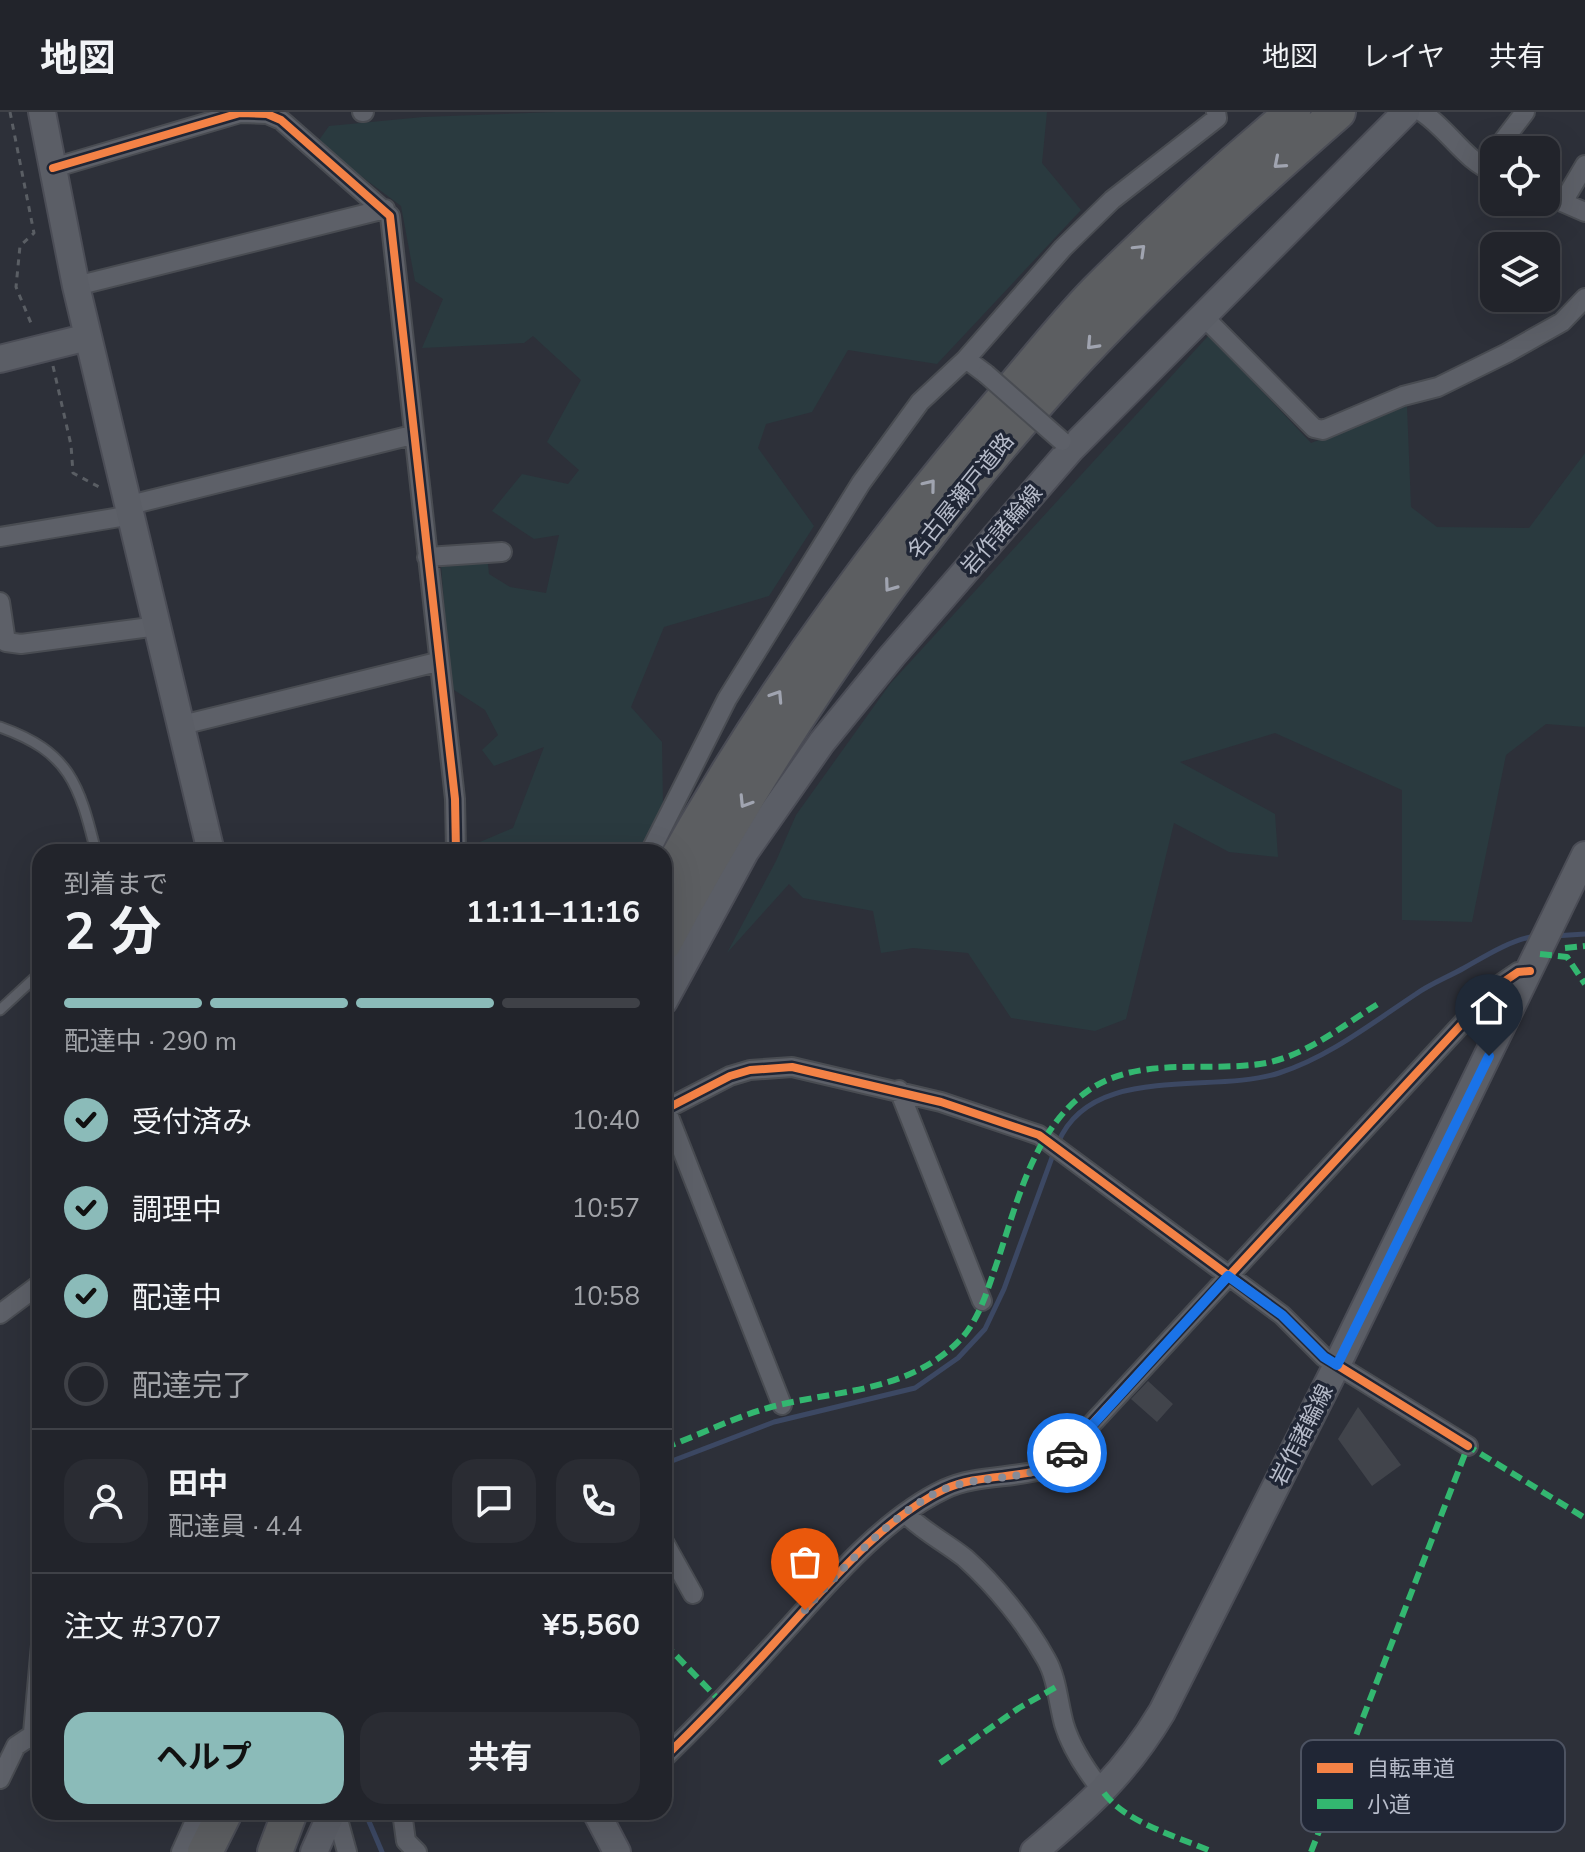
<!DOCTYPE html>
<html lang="ja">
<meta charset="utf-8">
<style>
body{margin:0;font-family:"Nunito Sans","Noto Sans JP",sans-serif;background:#2a2c33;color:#f1f3f6;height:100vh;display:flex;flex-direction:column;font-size:30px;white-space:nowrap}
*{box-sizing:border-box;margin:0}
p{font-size:26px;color:#a2a4a9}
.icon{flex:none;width:44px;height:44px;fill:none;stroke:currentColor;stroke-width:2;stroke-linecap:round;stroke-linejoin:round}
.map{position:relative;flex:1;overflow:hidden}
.sheet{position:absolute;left:32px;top:732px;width:640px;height:976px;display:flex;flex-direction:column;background:#22242b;border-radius:24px;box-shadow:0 8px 32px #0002,0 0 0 2px #3f4147}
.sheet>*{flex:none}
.buttons{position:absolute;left:1480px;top:24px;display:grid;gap:16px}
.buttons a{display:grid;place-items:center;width:80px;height:80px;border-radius:16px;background:#22242b;box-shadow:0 8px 32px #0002,0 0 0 2px #3f4147;font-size:40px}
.pin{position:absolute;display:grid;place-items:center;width:68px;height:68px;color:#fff;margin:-82px -34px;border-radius:50% 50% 50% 0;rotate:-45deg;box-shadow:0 0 8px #0007}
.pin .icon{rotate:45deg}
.courier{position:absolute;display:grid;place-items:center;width:80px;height:80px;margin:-40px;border:6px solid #1a73e8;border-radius:50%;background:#fff;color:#222;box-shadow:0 2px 10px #0007}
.headline em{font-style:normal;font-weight:700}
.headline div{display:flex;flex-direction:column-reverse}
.headline{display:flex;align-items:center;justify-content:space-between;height:136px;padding:0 32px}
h1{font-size:52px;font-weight:700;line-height:60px}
.bar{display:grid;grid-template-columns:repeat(4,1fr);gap:12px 8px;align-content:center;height:96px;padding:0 32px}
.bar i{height:10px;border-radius:6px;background:#3f4147}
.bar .current{background:#8bbbb9}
.bar p{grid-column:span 4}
.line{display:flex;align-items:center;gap:20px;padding:0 32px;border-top:2px solid #3f4147}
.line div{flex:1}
.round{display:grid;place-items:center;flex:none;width:84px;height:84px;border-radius:24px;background:#2a2c33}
ol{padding:0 32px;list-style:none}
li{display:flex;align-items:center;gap:24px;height:88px}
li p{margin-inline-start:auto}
li .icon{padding:8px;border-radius:50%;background:#8bbbb9;color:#111;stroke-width:4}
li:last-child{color:#a2a4a9}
li i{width:44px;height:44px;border:4px solid #3f4147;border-radius:50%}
.button{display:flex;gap:16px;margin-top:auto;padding:16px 32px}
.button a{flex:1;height:92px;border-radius:24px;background:#8bbbb9;color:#111;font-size:32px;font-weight:700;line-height:92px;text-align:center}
.button a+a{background:#2a2c33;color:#f1f3f6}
header{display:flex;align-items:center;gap:48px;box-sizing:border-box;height:112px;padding:0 40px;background:#22242b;border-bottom:2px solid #3f4147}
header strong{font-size:38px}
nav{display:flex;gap:44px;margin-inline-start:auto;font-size:28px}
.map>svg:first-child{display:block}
.green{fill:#2a3a3f}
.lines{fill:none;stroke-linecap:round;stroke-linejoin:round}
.stream{stroke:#3c4863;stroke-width:5}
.building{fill:#41444b}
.lane-casing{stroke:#494c52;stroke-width:13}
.street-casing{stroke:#494c52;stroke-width:22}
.secondary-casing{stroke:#4b4d56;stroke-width:30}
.highway-casing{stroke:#4a4c55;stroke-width:38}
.path{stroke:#5a5e64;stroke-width:3;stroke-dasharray:6 6;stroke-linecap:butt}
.lane{stroke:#5d6068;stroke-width:9}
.street{stroke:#5d6068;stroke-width:18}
.secondary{stroke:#5b5e66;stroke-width:26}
.highway{stroke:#5c5e61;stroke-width:34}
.street-bridge-casing{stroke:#494c52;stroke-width:22;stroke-linecap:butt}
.street-bridge{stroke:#5d6068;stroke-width:18}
.quiet{stroke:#33b770;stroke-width:6;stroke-dasharray:12 6;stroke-linecap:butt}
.cycleway-casing{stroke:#202635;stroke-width:13}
.cycleway{stroke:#f48246;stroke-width:8}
.oneway{stroke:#a0a4b0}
.done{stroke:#878b97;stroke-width:8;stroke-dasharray:0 14.4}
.route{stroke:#1a73e8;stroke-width:10}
.labels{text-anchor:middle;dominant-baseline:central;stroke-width:7;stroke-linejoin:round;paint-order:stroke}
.street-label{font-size:22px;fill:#b7bcca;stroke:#202635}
.key{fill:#202635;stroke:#4d5362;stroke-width:2}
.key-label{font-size:22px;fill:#b7bcca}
</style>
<header>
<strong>地図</strong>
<nav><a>地図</a><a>レイヤ</a><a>共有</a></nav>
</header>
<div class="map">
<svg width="1585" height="1740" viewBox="0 0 1585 1740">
<rect width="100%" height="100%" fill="#2d3039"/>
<!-- green -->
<path class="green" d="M556 0H1047L1042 51 1081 98 937 252 848 238 812 300 766 312 758 336 814 414 769 484 664 515 631 595 662 630 663 693 639 740H474L475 732 513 716 544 635 494 654 482 638 498 623 485 598 451 576 441 454 460 432 486 434 489 462 510 475 546 481 559 423 534 427 492 399 522 362 568 372 579 358 547 330 581 268 533 224 524 231 422 236 443 187 415 169 401 94 317 31 329 14 423 5Z
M1209 223 1311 331 1407 294 1411 395 1437 415 1529 416 1585 341V615L1546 612 1506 643 1472 810 1402 808V678L1275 621 1180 650 1275 702 1278 745 1229 740 1174 711 1126 907 1095 919 1011 906 968 841 913 836 881 841 873 799 803 786 789 772 727 841 776 749 796 703 890 572Z"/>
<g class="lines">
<!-- stream -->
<path class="stream" d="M1554 824 1585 822
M1058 1031C1091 950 1211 983 1279 961 1329 945 1372 911 1416 882 1430 872 1448 865 1464 856 1485 844 1512 827 1536 824
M664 1352 774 1310 915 1276 958 1246 985 1217 1004 1177 1054 1040
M365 1700 382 1740"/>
</g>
<!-- building -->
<path class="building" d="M1148 1269 1173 1292 1157 1310 1131 1287Z
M1358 1295 1401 1353 1372 1374 1338 1327Z"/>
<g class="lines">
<defs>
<path id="lane" d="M0 615C70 640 79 672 96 740
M0 898 40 861
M28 1626 40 1494"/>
<path id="street" d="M362 0H364
M1422 0C1449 18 1464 48 1494 60
M1496 38 1525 0
M53 56 240 1 267 2 281 8 390 104 455 687 456 740
M1546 83 1585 100
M1563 90 1585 53
M76 174 385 97
M1202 203 1314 316 1323 318 1403 284 1438 275 1507 241 1562 210 1585 186
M966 247 1063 136 1112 88 1217 6 1216 0
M130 393 412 323
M0 425 132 403
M427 445 502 440
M0 490 6 530 21 532 158 514
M182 613 437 550
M650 740 727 587 861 371 920 290 966 247 986 262
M899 978 982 1189
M666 997 782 1293
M664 998 730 964 750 958 792 955 941 990 1039 1023 1282 1203 1324 1245 1468 1334
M0 1202 40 1172
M906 1402C924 1420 945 1430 965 1446 995 1473 1026 1511 1046 1547 1057 1566 1058 1590 1064 1612 1071 1636 1088 1661 1104 1681
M664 1430 693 1482
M664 1646C703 1608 741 1568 778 1527 825 1476 881 1407 945 1377 977 1362 1018 1367 1052 1355L1496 875 1518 860 1530 859
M0 1667 16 1634 28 1626 40 1628
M336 1700 347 1740
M402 1700 406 1729 417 1740
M181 1740 199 1700"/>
<path id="secondary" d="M42 0 76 174 211 740
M0 247 88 225
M664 889 745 740 822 630 892 544 1071 337 1406 0
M596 1700 617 1740
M314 1740 332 1700
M1034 1740C1088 1694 1125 1662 1162 1600L1337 1253 1585 743"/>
<path id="highway" d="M664 770C759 598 873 439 1001 290 1033 253 1063 214 1096 180 1159 117 1225 57 1293 0
M664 831C769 634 897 448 1046 281 1136 180 1236 89 1338 0
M205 1740 225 1700
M275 1740 290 1700"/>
</defs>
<!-- lane casing -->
<use href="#lane" class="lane-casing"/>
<!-- street casing -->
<use href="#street" class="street-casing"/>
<!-- secondary casing -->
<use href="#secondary" class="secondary-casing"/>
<!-- highway casing -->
<use href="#highway" class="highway-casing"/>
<!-- path -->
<path class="path" d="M10 0 34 121 20 134 16 175 33 216
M53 254 71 333 73 361 101 376"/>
<!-- lane -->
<use href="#lane" class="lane"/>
<!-- street -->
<use href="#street" class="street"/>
<!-- secondary -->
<use href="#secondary" class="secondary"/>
<!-- highway -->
<use href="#highway" class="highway"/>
<defs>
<path id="street-bridge" d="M986 262 1062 329"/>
</defs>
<!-- street-bridge casing -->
<use href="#street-bridge" class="street-bridge-casing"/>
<!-- street-bridge -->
<use href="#street-bridge" class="street-bridge"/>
<!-- quiet -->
<path class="quiet" d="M1565 836 1585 834
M1540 842 1567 845 1585 872
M664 1336C699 1323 735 1305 771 1295 835 1278 905 1281 957 1231 976 1213 985 1186 993 1162 1016 1098 1030 1019 1089 978 1139 944 1204 960 1260 952 1303 946 1342 914 1378 892
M664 1531 721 1590
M940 1651 1019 1596 1056 1575
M1104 1681C1126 1711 1179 1725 1213 1740
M1311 1740 1468 1334 1585 1406"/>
<defs>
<path id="cycleway" d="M53 56 240 1 267 2 281 8 390 104 455 687 456 740
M664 998 730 964 750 958 792 955 941 990 1039 1023 1282 1203 1324 1245 1468 1334
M664 1646C703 1608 741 1568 778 1527 825 1476 881 1407 945 1377 977 1362 1018 1367 1052 1355L1496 875 1518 860 1530 859"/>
</defs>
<!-- cycleway casing -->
<use href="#cycleway" class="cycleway-casing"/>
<!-- cycleway -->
<use href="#cycleway" class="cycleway"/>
</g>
<!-- one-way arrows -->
<defs><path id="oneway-chevron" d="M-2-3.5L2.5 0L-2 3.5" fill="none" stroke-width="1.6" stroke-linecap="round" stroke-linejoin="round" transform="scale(2)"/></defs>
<g class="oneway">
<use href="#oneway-chevron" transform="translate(1279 51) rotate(139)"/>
<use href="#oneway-chevron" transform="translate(1140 138) rotate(-44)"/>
<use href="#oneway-chevron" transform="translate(1092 232) rotate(133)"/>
<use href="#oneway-chevron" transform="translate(930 373) rotate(-51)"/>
<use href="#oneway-chevron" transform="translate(890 474) rotate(126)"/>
<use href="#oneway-chevron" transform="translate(777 584) rotate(-57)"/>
<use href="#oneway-chevron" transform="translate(745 690) rotate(122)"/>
</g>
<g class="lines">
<!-- done -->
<path class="done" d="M805 1498C839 1460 902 1391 950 1375 991 1361 1033 1372 1067 1341"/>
<!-- route -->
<path class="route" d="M1067 1341 1228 1164 1282 1203 1324 1245 1337 1253 1489 944"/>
</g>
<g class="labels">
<!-- street labels -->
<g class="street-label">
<text transform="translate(961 384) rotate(-51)">名古屋瀬戸道路</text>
<text transform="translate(1002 418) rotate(-49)">岩作諸輪線</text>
<text transform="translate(1302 1323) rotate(-63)">岩作諸輪線</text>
</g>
</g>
<!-- legend -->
<rect x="1301" y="1628" width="264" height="92" rx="12" class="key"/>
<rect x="1317" y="1651" width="36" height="10" fill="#f48246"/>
<rect x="1317" y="1687" width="36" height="10" fill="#33b770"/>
<g class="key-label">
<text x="1367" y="1664">自転車道</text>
<text x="1367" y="1700">小道</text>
</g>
</svg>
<div class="buttons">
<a><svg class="icon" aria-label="locate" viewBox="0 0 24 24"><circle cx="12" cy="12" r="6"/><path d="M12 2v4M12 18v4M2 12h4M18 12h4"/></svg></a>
<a><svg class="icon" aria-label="layers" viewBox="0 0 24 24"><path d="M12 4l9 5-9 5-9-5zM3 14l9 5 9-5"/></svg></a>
</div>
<div class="pin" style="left:805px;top:1498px;background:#ea580c"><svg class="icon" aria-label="bag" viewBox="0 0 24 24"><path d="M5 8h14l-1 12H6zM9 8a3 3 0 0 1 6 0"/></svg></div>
<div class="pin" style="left:1489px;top:944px;background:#1f2937"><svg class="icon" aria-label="home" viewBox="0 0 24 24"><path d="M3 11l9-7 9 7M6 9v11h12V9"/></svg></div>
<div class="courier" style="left:1067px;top:1341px"><svg class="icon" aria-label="car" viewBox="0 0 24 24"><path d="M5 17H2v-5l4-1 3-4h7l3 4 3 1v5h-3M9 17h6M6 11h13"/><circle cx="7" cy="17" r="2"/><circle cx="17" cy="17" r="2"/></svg></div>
<section class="sheet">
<div class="headline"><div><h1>2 分</h1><p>到着まで</p></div><em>11:11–11:16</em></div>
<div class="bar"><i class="current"></i><i class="current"></i><i class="current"></i><i></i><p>配達中 · 290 m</p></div>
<ol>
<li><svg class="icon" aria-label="check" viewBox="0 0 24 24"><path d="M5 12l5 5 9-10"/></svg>受付済み<p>10:40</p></li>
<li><svg class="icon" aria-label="check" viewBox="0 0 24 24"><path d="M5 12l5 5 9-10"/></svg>調理中<p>10:57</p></li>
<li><svg class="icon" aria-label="check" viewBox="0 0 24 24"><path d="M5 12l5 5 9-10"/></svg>配達中<p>10:58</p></li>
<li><i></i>配達完了</li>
</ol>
<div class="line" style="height:144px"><a class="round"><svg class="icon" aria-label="person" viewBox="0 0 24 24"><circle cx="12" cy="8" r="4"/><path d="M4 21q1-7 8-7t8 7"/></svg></a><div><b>田中</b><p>配達員 · 4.4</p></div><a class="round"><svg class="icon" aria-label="chat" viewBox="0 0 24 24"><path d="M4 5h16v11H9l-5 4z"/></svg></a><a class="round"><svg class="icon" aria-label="phone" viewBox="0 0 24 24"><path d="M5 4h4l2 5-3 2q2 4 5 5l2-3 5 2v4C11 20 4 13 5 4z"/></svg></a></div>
<div class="line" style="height:104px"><div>注文 #3707</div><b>¥5,560</b></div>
<div class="button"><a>ヘルプ</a><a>共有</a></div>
</section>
</div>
